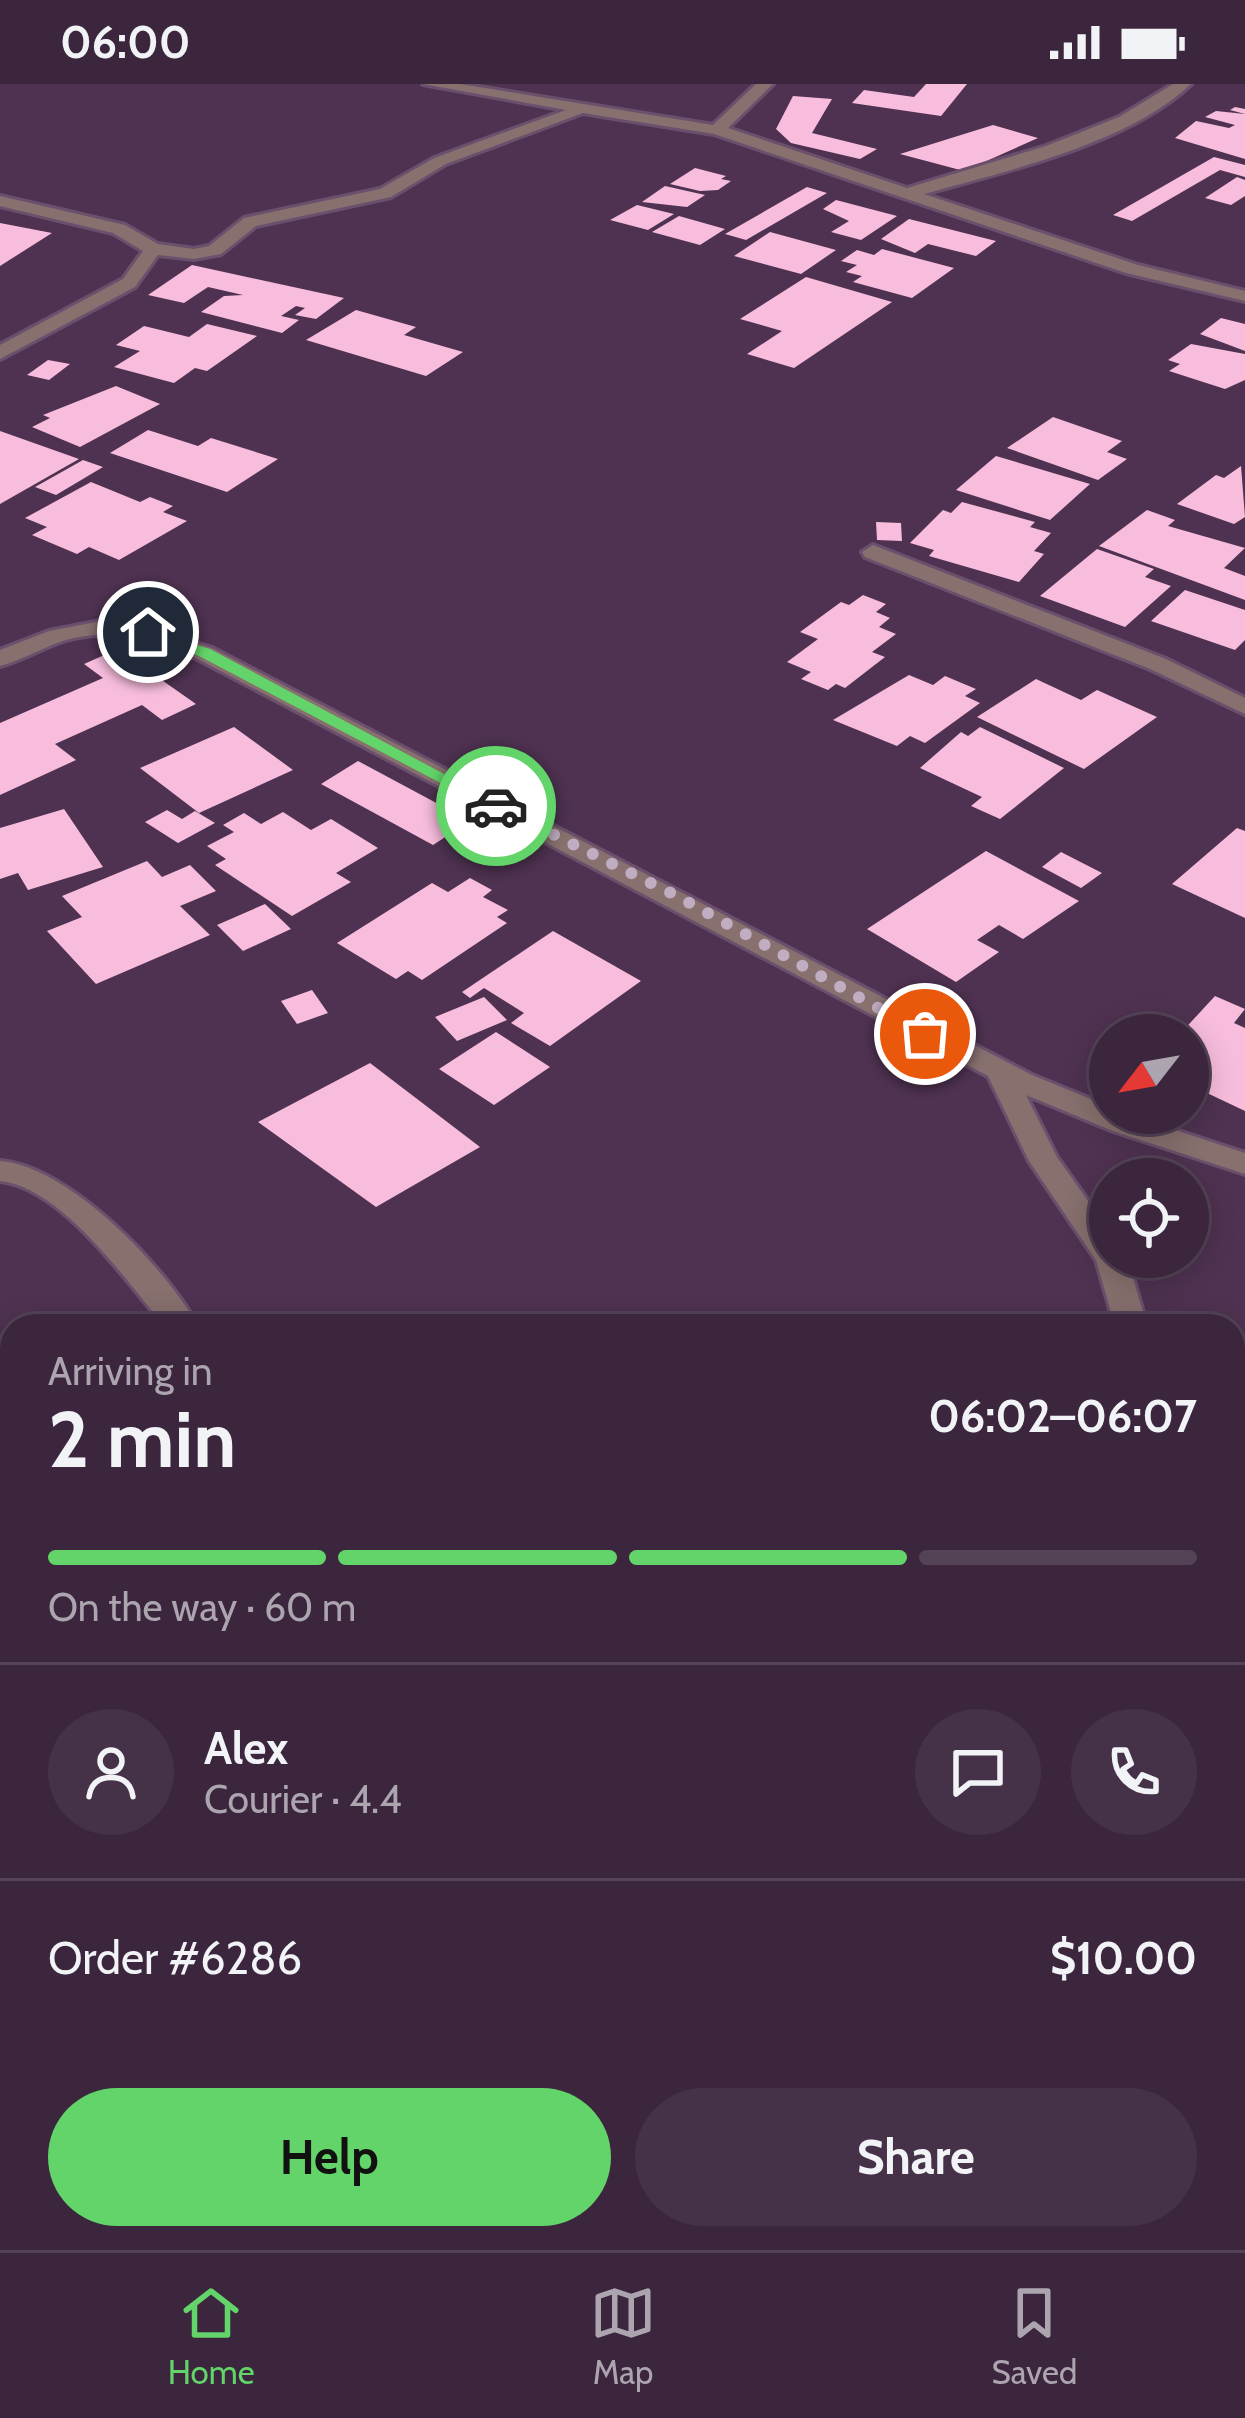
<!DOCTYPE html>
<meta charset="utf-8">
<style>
body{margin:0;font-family:Cabin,sans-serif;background:#463248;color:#f1f3f6;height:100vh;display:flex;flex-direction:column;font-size:45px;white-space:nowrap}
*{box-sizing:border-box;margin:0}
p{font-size:39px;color:#aca5b0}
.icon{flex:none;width:66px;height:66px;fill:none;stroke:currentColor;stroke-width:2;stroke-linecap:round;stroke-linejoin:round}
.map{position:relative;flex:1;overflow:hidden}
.details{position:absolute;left:0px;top:1230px;width:1245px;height:936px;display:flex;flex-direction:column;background:#3b263d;border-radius:36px 36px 0 0;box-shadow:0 6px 30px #0003,0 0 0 3px #544357}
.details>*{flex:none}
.needle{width:78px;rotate:239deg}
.controls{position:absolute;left:1089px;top:930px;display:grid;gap:24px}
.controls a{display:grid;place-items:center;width:120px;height:120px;border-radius:50%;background:#3b263d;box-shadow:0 6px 30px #0003,0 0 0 3px #544357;font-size:60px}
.pin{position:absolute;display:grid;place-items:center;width:102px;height:102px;color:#fff;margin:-51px;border:6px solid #fff;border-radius:50%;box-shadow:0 3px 12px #0007}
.courier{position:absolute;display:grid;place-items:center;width:120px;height:120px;margin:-60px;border:9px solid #62d469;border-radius:50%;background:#fff;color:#222;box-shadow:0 3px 15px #0007}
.headline em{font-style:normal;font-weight:700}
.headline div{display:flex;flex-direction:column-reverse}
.headline{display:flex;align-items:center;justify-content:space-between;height:204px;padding:0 48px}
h1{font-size:78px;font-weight:700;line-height:90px}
.bar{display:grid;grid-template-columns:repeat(4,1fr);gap:18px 12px;align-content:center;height:144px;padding:0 48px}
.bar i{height:15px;border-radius:9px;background:#544357}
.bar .selected{background:#62d469}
.bar p{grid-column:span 4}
.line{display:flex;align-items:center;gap:30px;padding:0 48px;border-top:3px solid #544357}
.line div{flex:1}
.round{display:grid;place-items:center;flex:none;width:126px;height:126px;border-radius:63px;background:#463248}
.button{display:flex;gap:24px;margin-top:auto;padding:24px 48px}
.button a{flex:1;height:138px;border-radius:72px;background:#62d469;color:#111;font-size:48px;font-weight:700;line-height:138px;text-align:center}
.button a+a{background:#463248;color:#f1f3f6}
.status{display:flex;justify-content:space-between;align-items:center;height:84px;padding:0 60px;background:#3b263d;direction:ltr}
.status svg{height:33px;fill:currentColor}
.tab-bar{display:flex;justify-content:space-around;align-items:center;height:168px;border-top:3px solid #544357;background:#3b263d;font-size:33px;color:#aca5b0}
.tab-bar a{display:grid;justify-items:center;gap:6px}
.tab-bar .selected{color:#62d469}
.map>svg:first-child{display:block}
.building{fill:#f8bddd}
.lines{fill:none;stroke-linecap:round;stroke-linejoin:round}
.minor-casing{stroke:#6b506d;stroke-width:6}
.minor{fill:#87706e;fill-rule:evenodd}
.route{fill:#62d469}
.done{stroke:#c1adc2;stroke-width:12;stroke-dasharray:0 21.6}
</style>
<div class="status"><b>06:00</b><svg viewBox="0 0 49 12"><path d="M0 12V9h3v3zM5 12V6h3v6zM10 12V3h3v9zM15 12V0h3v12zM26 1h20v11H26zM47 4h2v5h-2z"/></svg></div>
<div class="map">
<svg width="1245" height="2166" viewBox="0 0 1245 2166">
<rect width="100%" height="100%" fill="#4f3251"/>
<!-- building -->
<path class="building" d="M926 0H967L941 32 852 19 864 6 914 13Z
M793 12 832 15 812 49 877 65 860 75 791 59 776 45Z
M1235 23 1245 25V75L1175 54 1196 37 1229 44 1235 41 1205 33 1216 27 1245 30 1230 26Z
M993 41 1038 54 964 87 900 70Z
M1214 73 1245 81V93L1220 86 1132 137 1113 131Z
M695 84 726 92 721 95 731 97 718 106 700 107 670 100Z
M1237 93 1245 96V112L1231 121 1205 114Z
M665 102 705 111 687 123 642 118Z
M807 103 827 109 746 156 725 150Z
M836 116 897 132 861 156 831 148 849 137 823 125Z
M637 121 674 130 648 146 610 136Z
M679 132 725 145 700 161 652 148Z
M909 135 996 157 976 172 928 160 915 169 881 155Z
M0 139 52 149 0 182Z
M770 148 836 166 801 190 734 172Z
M882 165 954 184 912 214 853 198 862 192 846 188 857 181 841 177 857 166 874 171Z
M192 181 344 214 316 235 295 231 305 224 296 222 281 232 299 236 282 249 201 228 224 212 243 211 208 203 184 219 148 211Z
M806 193 892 218 794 284 747 270 782 247 740 235Z
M356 226 416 243 404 251 463 268 426 292 306 256Z
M1221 234 1245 240V267L1200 250Z
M207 240 257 252 207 287 195 284 174 299 114 283 140 267 116 261 144 242 189 253Z
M1191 260 1245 270V296L1225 305 1169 287 1180 280 1168 276Z
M48 276 70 280 49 296 27 291Z
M116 302 160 320 80 363 32 343 50 334 43 331Z
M1053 333 1122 357 1107 368 1127 375 1098 396 1007 364Z
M148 346 198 362 211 354 278 375 227 408 110 369Z
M0 347 79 375 0 420Z
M996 372 1090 400 1050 436 956 406Z
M83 376 103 383 56 411 35 403Z
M1241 382 1245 433 1234 440 1177 420 1216 391 1224 394Z
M91 398 140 418 150 413 173 422 163 428 187 437 119 476 89 463 77 470 32 451 47 443 25 434Z
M962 418 1035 438 1030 443 1051 449 1034 467 1044 470 1019 498 929 472 934 466 910 459 943 426 951 429Z
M1147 426 1175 436 1168 442 1245 464 1224 484 1245 492V516L1099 462Z
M876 438 901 439 902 457 877 456Z
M1097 465 1154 485 1145 493 1171 502 1125 543 1040 512Z
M1185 506 1245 526V556L1235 566 1151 537Z
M863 511 886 520 876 528 890 534 879 543 896 550 872 568 885 573 845 604 836 600 828 606 801 595 811 588 787 578 818 555 800 548 841 518 849 521Z
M118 565 144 583 157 577 170 586 156 592 196 620 162 636 142 621 55 660 76 676 0 711V639L103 594 84 580Z
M909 591 933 601 945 592 976 605 965 612 980 619 925 659 910 652 897 662 833 636Z
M1036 595 1081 616 1097 606 1157 633 1084 685 977 633Z
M234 643 293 686 199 729 140 684Z
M980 643 1064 684 1000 735 971 722 982 713 920 684 961 648 968 652Z
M358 677 470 737 433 761 321 700Z
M64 725 103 783 28 806 18 789 0 795V744Z
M167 726 182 735 195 727 215 739 178 759 145 738Z
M283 728 311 746 331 735 378 764 336 789 351 798 292 832 215 781 226 775 207 762 234 748 223 741 244 729 261 740Z
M1237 744 1245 747V834L1172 800Z
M986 767 1079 817 1023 855 999 841 977 856 999 868 956 898 867 845Z
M1061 768 1102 789 1081 804 1042 783Z
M147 777 162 793 190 781 216 807 180 822 210 851 96 900 47 847 82 833 62 812Z
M470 794 492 806 483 813 508 826 497 833 507 839 422 896 408 887 396 895 337 859 432 799 448 808Z
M265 820 291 845 243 867 217 841Z
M553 847 641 897 550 962 511 939 524 929 484 904 470 914 462 908Z
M312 906 328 929 297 940 281 917Z
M1215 912 1245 925 1234 939 1245 944V1027L1188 1000V951H1179Z
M484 913 507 936 457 957 435 933Z
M496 948 550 983 494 1021 439 985Z
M370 979 480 1063 376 1123 258 1038Z
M12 1335V1390L0 1395V1340Z
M12 1451V1564L0 1569V1455Z
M1245 2126V2166H1194L1209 2154H1233V2135Z"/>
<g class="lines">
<defs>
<path id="minor" d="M423 0H460L713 41 756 0H773L728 44 907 104 1046 62 1119 33 1173 0H1191C1128 60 1006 87 924 110L1138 181 1245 207V217L1126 189 714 50 583 29 446 80 391 113 256 142 221 170 194 175 158 171 135 203 0 275V261L123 195 143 167 113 149 0 122V112L125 141 158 160 194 165 209 162 244 134 380 105 434 74 566 26Z
M873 461 1166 575 1245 614V630L1150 585 865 473 862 468Z
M101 537 146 543 212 564 1032 991 1110 1023V1029H1124L1245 1069V1090L1113 1047 1026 1011 1057 1073 1110 1148V1173H1127L1147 1242H1115L1096 1176 1029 1077 988 992 196 574C152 558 109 542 63 557 42 564 22 576 0 582V566L49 547Z
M0 1077C69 1082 165 1183 198 1242H164C127 1197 61 1103 0 1097Z
M1245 1311V1342L1233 1346V1315Z
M1233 1540 1245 1544V1577L1233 1573Z
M318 2154H371L366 2166H313Z"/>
</defs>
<!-- minor casing -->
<use href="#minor" class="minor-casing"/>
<!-- minor -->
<use href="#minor" class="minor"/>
</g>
<!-- route -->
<path class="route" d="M143 545 210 565 504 722 490 725 199 572 143 551Z"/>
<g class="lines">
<!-- done -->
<path class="done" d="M496 722 677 812 925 950"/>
</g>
</svg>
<div class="controls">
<a><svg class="needle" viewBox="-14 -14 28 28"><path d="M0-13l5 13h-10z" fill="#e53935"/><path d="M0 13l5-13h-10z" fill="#aca5b0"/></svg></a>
<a><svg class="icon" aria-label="locate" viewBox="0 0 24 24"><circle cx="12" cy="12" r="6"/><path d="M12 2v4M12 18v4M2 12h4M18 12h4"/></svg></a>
</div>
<div class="pin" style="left:925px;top:950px;background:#ea580c"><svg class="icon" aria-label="bag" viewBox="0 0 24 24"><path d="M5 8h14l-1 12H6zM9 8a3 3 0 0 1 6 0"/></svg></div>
<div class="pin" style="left:148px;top:548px;background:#1f2937"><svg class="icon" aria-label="home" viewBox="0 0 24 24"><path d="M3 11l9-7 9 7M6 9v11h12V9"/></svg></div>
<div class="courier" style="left:496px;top:722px"><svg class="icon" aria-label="car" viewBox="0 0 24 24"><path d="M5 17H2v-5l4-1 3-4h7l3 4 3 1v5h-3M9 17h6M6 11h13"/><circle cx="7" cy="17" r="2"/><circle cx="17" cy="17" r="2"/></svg></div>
<section class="details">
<div class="headline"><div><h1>2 min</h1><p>Arriving in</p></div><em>06:02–06:07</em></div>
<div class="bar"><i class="selected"></i><i class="selected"></i><i class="selected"></i><i></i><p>On the way · 60 m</p></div>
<div class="line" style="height:216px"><a class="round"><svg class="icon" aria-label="person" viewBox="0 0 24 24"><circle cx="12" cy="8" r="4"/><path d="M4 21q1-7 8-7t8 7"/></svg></a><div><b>Alex</b><p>Courier · 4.4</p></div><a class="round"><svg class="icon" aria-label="chat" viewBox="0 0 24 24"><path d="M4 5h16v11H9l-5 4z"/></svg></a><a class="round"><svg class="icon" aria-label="phone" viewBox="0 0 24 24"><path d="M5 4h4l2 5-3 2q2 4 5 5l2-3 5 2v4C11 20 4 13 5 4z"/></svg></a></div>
<div class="line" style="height:156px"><div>Order #6286</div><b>$10.00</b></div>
<div class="button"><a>Help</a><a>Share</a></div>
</section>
</div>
<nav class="tab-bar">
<a class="selected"><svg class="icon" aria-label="home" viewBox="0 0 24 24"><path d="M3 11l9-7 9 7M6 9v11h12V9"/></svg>Home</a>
<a><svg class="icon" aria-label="map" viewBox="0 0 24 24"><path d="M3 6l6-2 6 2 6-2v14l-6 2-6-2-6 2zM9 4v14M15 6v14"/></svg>Map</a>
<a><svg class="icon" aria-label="saved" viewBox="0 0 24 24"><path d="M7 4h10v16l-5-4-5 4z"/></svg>Saved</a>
</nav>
